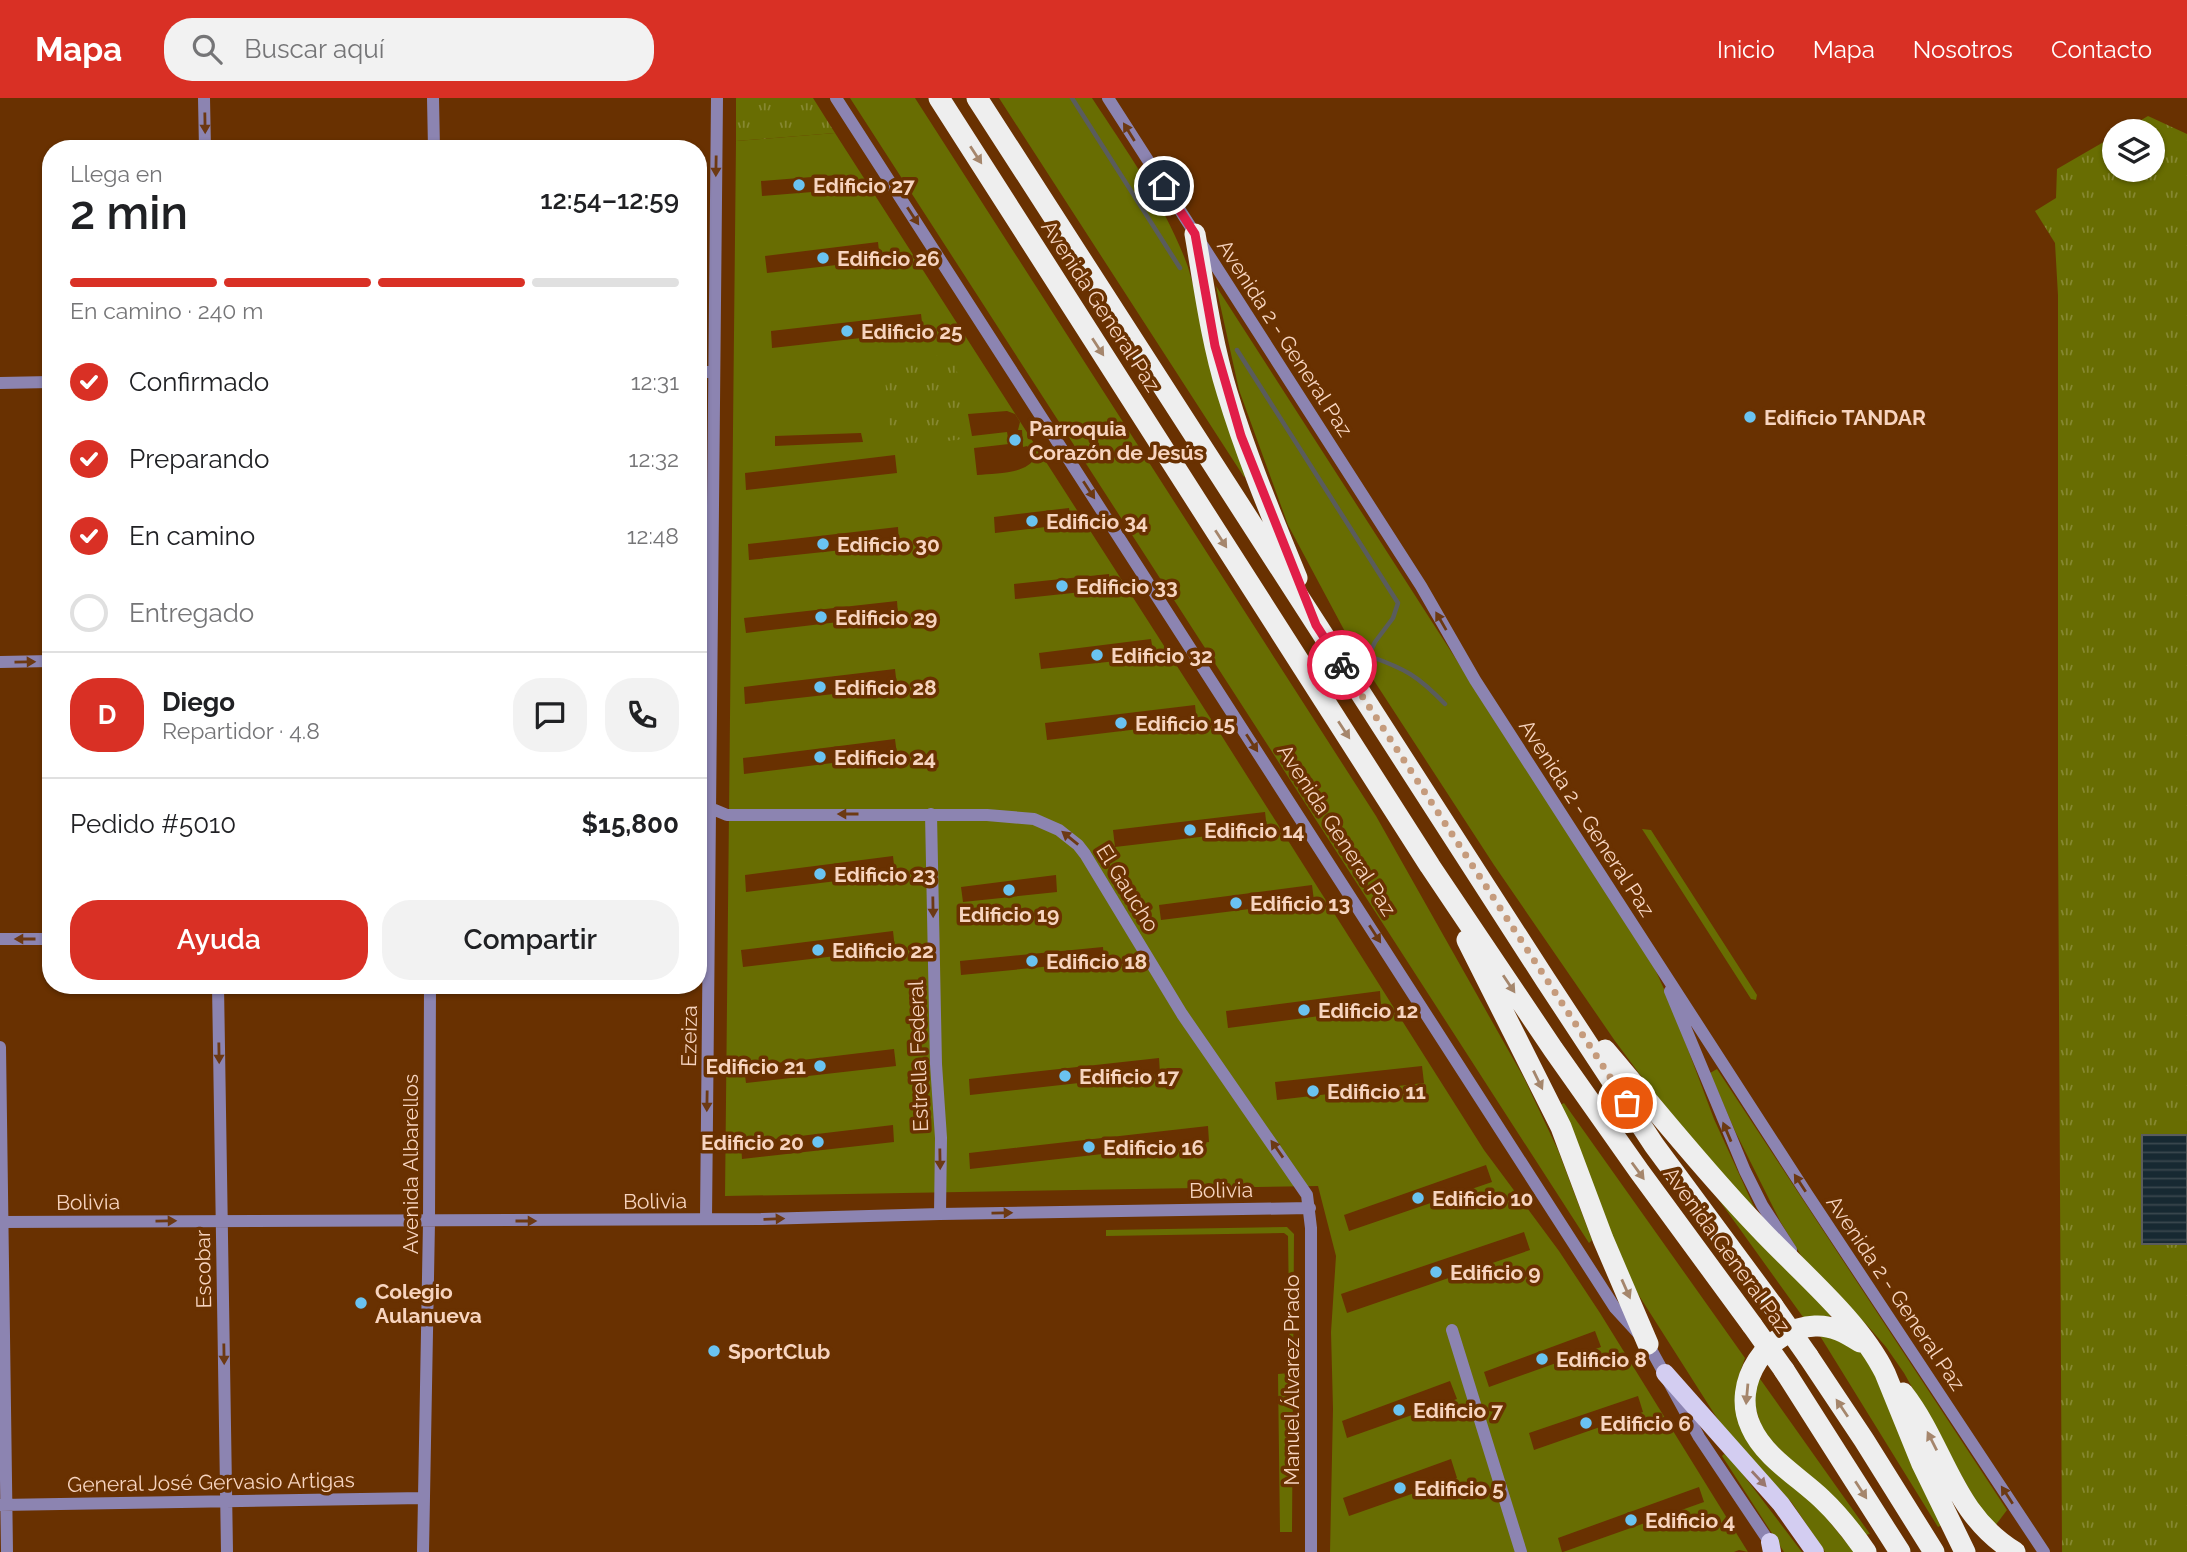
<!DOCTYPE html>
<html lang="es">
<meta charset="utf-8">
<style>
body{margin:0;font-family:Raleway,sans-serif;background:#f2f2f2;color:#202124;height:100vh;display:flex;flex-direction:column;font-size:26px;white-space:nowrap}
*{box-sizing:border-box;margin:0}
p{font-size:23px;color:#757577}
.icon{flex:none;width:38px;height:38px;fill:none;stroke:currentColor;stroke-width:2;stroke-linecap:round;stroke-linejoin:round}
.map{position:relative;flex:1;overflow:hidden}
.sheet{position:absolute;left:42px;top:42px;width:665px;height:854px;display:flex;flex-direction:column;background:#fff;border-radius:28px;box-shadow:0 2px 5px #0004}
.sheet>*{flex:none}
.tools{position:absolute;left:2102px;top:21px;display:grid;gap:14px}
.tools a{display:grid;place-items:center;width:63px;height:63px;border-radius:50%;background:#fff;box-shadow:0 2px 5px #0004;font-size:35px}
.pin{position:absolute;display:grid;place-items:center;width:60px;height:60px;color:#fff;margin:-30px;border:4px solid #fff;border-radius:50%;box-shadow:0 2px 7px #0007}
.courier{position:absolute;display:grid;place-items:center;width:70px;height:70px;margin:-35px;border:5px solid #e11d48;border-radius:50%;background:#fff;color:#222;box-shadow:0 2px 9px #0007}
.summary em{font-style:normal;font-weight:600}
.summary div{display:flex;flex-direction:column-reverse}
.summary{display:flex;align-items:center;justify-content:space-between;height:119px;padding:0 28px}
h1{font-size:46px;font-weight:600;line-height:52px}
.bar{display:grid;grid-template-columns:repeat(4,1fr);gap:10px 7px;align-content:center;height:84px;padding:0 28px}
.bar i{height:9px;border-radius:5px;background:#e0e0e0}
.bar .current{background:#d93025}
.bar p{grid-column:span 4}
.line{display:flex;align-items:center;gap:18px;padding:0 28px;border-top:2px solid #e0e0e0}
.line div{flex:1}
.round{display:grid;place-items:center;flex:none;width:74px;height:74px;border-radius:28px;background:#f2f2f2}
ol{padding:0 28px;list-style:none}
li{display:flex;align-items:center;gap:21px;height:77px}
li p{margin-inline-start:auto}
li .icon{padding:7px;border-radius:50%;background:#d93025;color:#fff;stroke-width:4}
li:last-child{color:#757577}
li i{width:38px;height:38px;border:4px solid #e0e0e0;border-radius:50%}
.action{display:flex;gap:14px;margin-top:auto;padding:14px 28px}
.action a{flex:1;height:80px;border-radius:28px;background:#d93025;color:#fff;font-size:28px;font-weight:600;line-height:80px;text-align:center}
.action a+a{background:#f2f2f2;color:#202124}
header{display:flex;align-items:center;gap:42px;box-sizing:border-box;height:98px;padding:0 35px;background:#d93025;color:#fff}
header strong{font-size:33px}
nav{display:flex;gap:38px;margin-inline-start:auto;font-size:24px}
.search{width:490px;height:63px;background:#f2f2f2;display:flex;align-items:center;gap:18px;box-sizing:border-box;padding:0 24px;border-radius:28px;color:#757577;font-size:26px}
.map>svg:first-child{display:block}
.grass{fill:#686d02;fill-rule:evenodd}
.park{fill:url(#park-tufts)}
.water{fill:url(#water-rules);stroke:#5a5c5c;stroke-width:2}
.lines{fill:none;stroke-linecap:round;stroke-linejoin:round}
.stream{stroke:#5a5c5c;stroke-width:4.5}
.minor{stroke:#8c84b1;stroke-width:12}
.major{stroke:#d3cdf1;stroke-width:18}
.highway{stroke:#eee;stroke-width:21}
.highway-bridge{stroke:#eee;stroke-width:21}
.oneway{fill:#6c3913}
.oneway2{fill:#a5866c}
.oneway3{fill:#99776d}
.done{stroke:#c59b7c;stroke-width:7;stroke-dasharray:0 12.6}
.route{stroke:#e11d48;stroke-width:9}
.poi-dot{fill:#6ac3f1;stroke:#693101;stroke-width:2.5}
.labels{text-anchor:middle;dominant-baseline:central;stroke-width:7;stroke-linejoin:round;paint-order:stroke}
.poi-label{font-size:21px;font-weight:bold;fill:#f7d4bf;stroke:#693101;text-anchor:start}
.street-label{font-size:21px;fill:#f7d4bf;stroke:#693101}
</style>
<header>
<strong>Mapa</strong>
<div class="search"><svg class="icon" aria-label="search" viewBox="0 0 24 24"><circle cx="10" cy="10" r="6"/><path d="M15 15l6 6"/></svg>Buscar aquí</div>
<nav><a>Inicio</a><a>Mapa</a><a>Nosotros</a><a>Contacto</a></nav>
</header>
<div class="map">
<svg width="2187" height="1454" viewBox="0 0 2187 1454">
<defs>
<pattern id="park-tufts" width="24" height="20" patternUnits="userSpaceOnUse" patternTransform="scale(1.75)"><rect width="24" height="20" fill="#686d02"/><path d="M3 7l-1-3M5 7V3M7 7l1-3M15 17l-1-3M17 17v-4M19 17l1-3" fill="none" stroke="#868831"/></pattern>
<pattern id="water-rules" width="6" height="5" patternUnits="userSpaceOnUse" patternTransform="scale(1.75)"><rect width="6" height="5" fill="#172932"/><path d="M0 2.5h6" fill="none" stroke="#3a474e"/></pattern>
</defs>
<rect width="100%" height="100%" fill="#693101"/>
<!-- grass -->
<path class="grass" d="M850 0H915L1376 718 1524 980 1558 1052 1592 1142 1589 1145Z
M999 0H1092C1128 55 1166 108 1188 169L1247 377 1244 379Z
M835 35 1218 632 1484 1052 1559 1153 1600 1215 1748 1454 1739 1452 1734 1454H1563L1704 1404 1699 1389 1558 1440 1562 1454H1330L1333 1311 1331 1234 1336 1158 1318 1088 725 1098 736 43ZM837 77V92L762 98 761 83ZM878 144 880 162 767 175 765 158ZM921 216 923 233 772 250 771 233ZM1007 313 1015 316 1020 324 1018 332H1022L1023 349 1027 348 1036 358C1027 377 996 375 977 377L974 350 1009 346 1007 334 972 338 968 316ZM861 335 863 344 775 348V338ZM895 357 897 375 746 392 745 375ZM1069 410 1071 426 995 435 994 419ZM898 429 899 446 749 462 748 446ZM1109 476 1110 491 1015 501 1014 486ZM897 503 898 517 746 535 744 520ZM1151 541 1154 559 1041 571 1039 555ZM895 571 897 589 745 606 744 589ZM1195 607 1197 624 1047 642 1045 625ZM895 641 897 657 744 676 743 660ZM1265 714 1267 731 1115 749 1113 732ZM893 758 895 776 746 794 745 777ZM1056 777 1057 794 963 804 961 789ZM1312 787 1314 803 1161 822 1159 807ZM893 833 895 851 743 869 741 852ZM1103 849 1104 863 961 877 960 863ZM1380 893 1381 910 1228 930 1226 913ZM894 951 896 968 746 985 744 969ZM1159 960 1160 976 970 997 969 981ZM1422 968 1424 985 1277 1002 1275 984ZM893 1027 894 1044 742 1061 741 1045ZM1208 1028 1209 1044 970 1071 969 1055ZM1486 1067 1492 1084 1349 1133 1344 1117ZM1524 1134 1530 1152 1347 1215 1341 1196ZM1595 1233 1601 1249 1489 1289 1484 1274ZM1450 1283 1457 1301 1347 1340 1342 1323ZM1638 1298 1643 1314 1534 1352 1529 1335ZM1451 1361 1457 1380 1349 1418 1343 1400Z
M1216 188 1654 869 1671 906 1714 1021 1755 1111 1753 1114 1644 982 1615 943 1494 767 1358 558 1288 427 1239 292Z
M1642 731 1651 732 1757 897 1756 902 1751 901Z
M1717 971 2007 1412 1992 1432 1904 1275 1886 1249 1866 1226 1845 1208 1802 1159 1780 1123 1735 1033 1710 975Z
M1564 1005 1745 1260 1739 1277 1736 1295 1824 1417 1854 1454H1825L1792 1405 1728 1335 1715 1317 1638 1196 1622 1164 1560 1007Z
M1701 1077 1834 1213 1828 1220 1803 1219Z
M1287 1129 1294 1136 1292 1434H1280L1278 1276 1290 1275 1288 1138 1284 1135 1106 1138V1132Z
M1827 1237 1857 1250 1868 1261 1942 1427 1938 1429 1820 1238Z
M1758 1278 1870 1436 1865 1437 1763 1334 1754 1305Z
M1724 1356 1732 1362 1802 1454H1784L1722 1358Z"/>
<!-- park -->
<path class="park" d="M736 0H813L835 35 736 43Z
M2148 18 2187 36V1454H2062L2058 725V197L2055 145 2035 113 2056 100 2057 71 2114 38V72H2152V33H2123Z
M955 256 965 341 892 349 883 263Z"/>
<!-- water -->
<path class="water" d="M2142 1037H2187V1146H2142Z"/>
<g class="lines">
<!-- stream -->
<path class="stream" d="M1072 0 1180 170
M1237 252 1398 505 1393 520 1375 544 1366 563
M1369 558C1406 571 1418 578 1445 606"/>
<!-- minor -->
<path class="minor" d="M204 0 205 51
M433 0 434 51
M836 0 1615 1210 1648 1246 1699 1339 1774 1451
M1108 0 1421 488 1475 582 1582 748 1807 1096 2044 1454
M698 274H714
M0 285 51 284
M698 419H712
M0 564 51 563
M698 705 727 717H987L1034 721 1059 732 1078 747 1085 756 1182 916 1307 1097 1311 1130V1454
M931 716 936 966 941 1040 940 1116
M0 841H51
M218 887 227 1454
M1670 893 1745 1073 1762 1107 1791 1152
M0 949 7 1454
M706 1121 717 0
M0 1124 761 1121 940 1116 1310 1110
M1452 1232 1521 1454
M0 1407 423 1400
M423 1454 429 1124 430 887"/>
<!-- major -->
<path class="major" d="M1665 1275 1781 1406 1815 1454
M1770 1444 1772 1454"/>
<!-- highway -->
<path class="highway" d="M939 0 1430 768 1553 951 1639 1073 1752 1227
M977 0 1545 881 1654 1047 1773 1208
M1195 136C1204 188 1211 242 1227 294 1246 357 1272 419 1297 480
M1467 842 1561 1029 1603 1141 1648 1246
M1605 952C1656 1012 1705 1074 1759 1130 1799 1173 1859 1222 1885 1275L1922 1366 1965 1454
M1860 1244C1846 1235 1832 1227 1815 1228 1768 1230 1730 1285 1751 1329 1764 1359 1799 1379 1822 1401 1839 1417 1853 1435 1866 1454
M1808 1258 1864 1342 1934 1454
M1784 1272 1900 1454
M1903 1295C1945 1349 1952 1416 2015 1454"/>
<!-- highway-bridge -->
<path class="highway-bridge" d="M1773 1208 1808 1258
M1752 1227 1784 1272"/>
</g>
<!-- one-way arrows -->
<defs><path id="oneway-solid" d="M-6-.8H1V-3.2L6.5 0L1 3.2V.8H-6Z" transform="scale(1.75)"/></defs>
<g class="oneway">
<use href="#oneway-solid" transform="translate(205 25) rotate(89)"/>
<use href="#oneway-solid" transform="translate(1129 34) rotate(-122)"/>
<use href="#oneway-solid" transform="translate(716 68) rotate(91)"/>
<use href="#oneway-solid" transform="translate(913 118) rotate(57)"/>
<use href="#oneway-solid" transform="translate(1089 392) rotate(57)"/>
<use href="#oneway-solid" transform="translate(1441 523) rotate(-120)"/>
<use href="#oneway-solid" transform="translate(25 564) rotate(-1)"/>
<use href="#oneway-solid" transform="translate(1252 645) rotate(57)"/>
<use href="#oneway-solid" transform="translate(848 716) rotate(-180)"/>
<use href="#oneway-solid" transform="translate(1070 740) rotate(-141)"/>
<use href="#oneway-solid" transform="translate(933 809) rotate(89)"/>
<use href="#oneway-solid" transform="translate(1375 836) rotate(57)"/>
<use href="#oneway-solid" transform="translate(25 841) rotate(-180)"/>
<use href="#oneway-solid" transform="translate(219 955) rotate(89)"/>
<use href="#oneway-solid" transform="translate(707 1003) rotate(91)"/>
<use href="#oneway-solid" transform="translate(1727 1034) rotate(-113)"/>
<use href="#oneway-solid" transform="translate(1277 1051) rotate(-125)"/>
<use href="#oneway-solid" transform="translate(940 1061) rotate(89)"/>
<use href="#oneway-solid" transform="translate(1800 1085) rotate(-123)"/>
<use href="#oneway-solid" transform="translate(1002 1115) rotate(-1)"/>
<use href="#oneway-solid" transform="translate(774 1121) rotate(-2)"/>
<use href="#oneway-solid" transform="translate(166 1123) rotate(-1)"/>
<use href="#oneway-solid" transform="translate(526 1123)"/>
<use href="#oneway-solid" transform="translate(224 1256) rotate(89)"/>
<use href="#oneway-solid" transform="translate(2007 1397) rotate(-123)"/>
</g>
<g class="oneway2">
<use href="#oneway-solid" transform="translate(976 57) rotate(57)"/>
<use href="#oneway-solid" transform="translate(1098 249) rotate(57)"/>
<use href="#oneway-solid" transform="translate(1221 441) rotate(57)"/>
<use href="#oneway-solid" transform="translate(1344 632) rotate(57)"/>
<use href="#oneway-solid" transform="translate(1509 886) rotate(56)"/>
<use href="#oneway-solid" transform="translate(1538 982) rotate(64)"/>
<use href="#oneway-solid" transform="translate(1638 1073) rotate(54)"/>
<use href="#oneway-solid" transform="translate(1626 1191) rotate(66)"/>
<use href="#oneway-solid" transform="translate(1747 1296) rotate(95)"/>
<use href="#oneway-solid" transform="translate(1842 1310) rotate(-124)"/>
<use href="#oneway-solid" transform="translate(1932 1343) rotate(-117)"/>
<use href="#oneway-solid" transform="translate(1861 1392) rotate(57)"/>
</g>
<use class="oneway3" href="#oneway-solid" transform="translate(1759 1381) rotate(47)"/>
<g class="lines">
<!-- done -->
<path class="done" d="M1342 567 1627 1005"/>
<!-- route -->
<path class="route" d="M1164 88 1195 136 1215 248 1241 338 1316 527 1342 567"/>
</g>
<!-- markers -->
<g class="poi-dot">
<circle cx="799" cy="87" r="7"/>
<circle cx="823" cy="160" r="7"/>
<circle cx="847" cy="233" r="7"/>
<circle cx="1750" cy="319" r="7"/>
<circle cx="1015" cy="342" r="7"/>
<circle cx="1032" cy="423" r="7"/>
<circle cx="823" cy="446" r="7"/>
<circle cx="1062" cy="488" r="7"/>
<circle cx="821" cy="519" r="7"/>
<circle cx="1097" cy="557" r="7"/>
<circle cx="820" cy="589" r="7"/>
<circle cx="1121" cy="625" r="7"/>
<circle cx="820" cy="659" r="7"/>
<circle cx="1190" cy="732" r="7"/>
<circle cx="820" cy="776" r="7"/>
<circle cx="1009" cy="792" r="7"/>
<circle cx="1236" cy="805" r="7"/>
<circle cx="818" cy="852" r="7"/>
<circle cx="1032" cy="863" r="7"/>
<circle cx="1304" cy="912" r="7"/>
<circle cx="820" cy="968" r="7"/>
<circle cx="1065" cy="978" r="7"/>
<circle cx="1313" cy="993" r="7"/>
<circle cx="818" cy="1044" r="7"/>
<circle cx="1089" cy="1049" r="7"/>
<circle cx="1418" cy="1100" r="7"/>
<circle cx="1436" cy="1174" r="7"/>
<circle cx="361" cy="1205" r="7"/>
<circle cx="714" cy="1253" r="7"/>
<circle cx="1542" cy="1261" r="7"/>
<circle cx="1399" cy="1312" r="7"/>
<circle cx="1586" cy="1325" r="7"/>
<circle cx="1400" cy="1390" r="7"/>
<circle cx="1631" cy="1422" r="7"/>
</g>
<g class="labels">
<!-- poi labels -->
<g class="poi-label">
<text x="813" y="87">Edificio 27</text>
<text x="837" y="160">Edificio 26</text>
<text x="861" y="233">Edificio 25</text>
<text x="1764" y="319">Edificio TANDAR</text>
<text x="1029" y="330">Parroquia<tspan x="1029" dy="24">Corazón de Jesús</tspan></text>
<text x="1046" y="423">Edificio 34</text>
<text x="837" y="446">Edificio 30</text>
<text x="1076" y="488">Edificio 33</text>
<text x="835" y="519">Edificio 29</text>
<text x="1111" y="557">Edificio 32</text>
<text x="834" y="589">Edificio 28</text>
<text x="1135" y="625">Edificio 15</text>
<text x="834" y="659">Edificio 24</text>
<text x="1204" y="732">Edificio 14</text>
<text x="834" y="776">Edificio 23</text>
<text x="1250" y="805">Edificio 13</text>
<text x="1009" y="816" text-anchor="middle">Edificio 19</text>
<text x="832" y="852">Edificio 22</text>
<text x="1046" y="863">Edificio 18</text>
<text x="1318" y="912">Edificio 12</text>
<text x="806" y="968" text-anchor="end">Edificio 21</text>
<text x="1079" y="978">Edificio 17</text>
<text x="1327" y="993">Edificio 11</text>
<text x="804" y="1044" text-anchor="end">Edificio 20</text>
<text x="1103" y="1049">Edificio 16</text>
<text x="1432" y="1100">Edificio 10</text>
<text x="1450" y="1174">Edificio 9</text>
<text x="375" y="1193">Colegio<tspan x="375" dy="24">Aulanueva</tspan></text>
<text x="728" y="1253">SportClub</text>
<text x="1556" y="1261">Edificio 8</text>
<text x="1413" y="1312">Edificio 7</text>
<text x="1600" y="1325">Edificio 6</text>
<text x="1414" y="1390">Edificio 5</text>
<text x="1645" y="1422">Edificio 4</text>
</g>
<!-- street labels -->
<g class="street-label">
<text transform="translate(1101 208) rotate(57)">Avenida General Paz</text>
<text transform="translate(1285 240) rotate(57)">Avenida 2 - General Paz</text>
<text transform="translate(1587 720) rotate(57)">Avenida 2 - General Paz</text>
<text transform="translate(1337 732) rotate(57)">Avenida General Paz</text>
<text transform="translate(1128 790) rotate(58)">El Gaucho</text>
<text transform="translate(689 938) rotate(-89)">Ezeiza</text>
<text transform="translate(918 958) rotate(-92)">Estrella Federal</text>
<text transform="translate(410 1066) rotate(-90)">Avenida Albarellos</text>
<text transform="translate(1221 1092) rotate(-1)">Bolivia</text>
<text transform="translate(655 1103) rotate(-1)">Bolivia</text>
<text transform="translate(88 1104) rotate(-1)">Bolivia</text>
<text transform="translate(1727 1152) rotate(54)">Avenida General Paz</text>
<text transform="translate(203 1171) rotate(-91)">Escobar</text>
<text transform="translate(1896 1195) rotate(56)">Avenida 2 - General Paz</text>
<text transform="translate(1291 1282) rotate(-90)">Manuel Álvarez Prado</text>
<text transform="translate(211 1384) rotate(-1)">General José Gervasio Artigas</text>
</g>
</g>
</svg>
<div class="tools">
<a><svg class="icon" aria-label="layers" viewBox="0 0 24 24"><path d="M12 4l9 5-9 5-9-5zM3 14l9 5 9-5"/></svg></a>
</div>
<div class="pin" style="left:1627px;top:1005px;background:#ea580c"><svg class="icon" aria-label="bag" viewBox="0 0 24 24"><path d="M5 8h14l-1 12H6zM9 8a3 3 0 0 1 6 0"/></svg></div>
<div class="pin" style="left:1164px;top:88px;background:#1f2937"><svg class="icon" aria-label="home" viewBox="0 0 24 24"><path d="M3 11l9-7 9 7M6 9v11h12V9"/></svg></div>
<div class="courier" style="left:1342px;top:567px"><svg class="icon" aria-label="bike" viewBox="0 0 24 24"><circle cx="6" cy="16" r="4"/><circle cx="18" cy="16" r="4"/><path d="M6 16l4-8h5l3 8M10 8l3 8H6M13 5h3"/></svg></div>
<section class="sheet">
<div class="summary"><div><h1>2 min</h1><p>Llega en</p></div><em>12:54–12:59</em></div>
<div class="bar"><i class="current"></i><i class="current"></i><i class="current"></i><i></i><p>En camino · 240 m</p></div>
<ol>
<li><svg class="icon" aria-label="check" viewBox="0 0 24 24"><path d="M5 12l5 5 9-10"/></svg>Confirmado<p>12:31</p></li>
<li><svg class="icon" aria-label="check" viewBox="0 0 24 24"><path d="M5 12l5 5 9-10"/></svg>Preparando<p>12:32</p></li>
<li><svg class="icon" aria-label="check" viewBox="0 0 24 24"><path d="M5 12l5 5 9-10"/></svg>En camino<p>12:48</p></li>
<li><i></i>Entregado</li>
</ol>
<div class="line" style="height:126px"><b class="round" style="background:#d93025;color:#fff">D</b><div><b>Diego</b><p>Repartidor · 4.8</p></div><a class="round"><svg class="icon" aria-label="chat" viewBox="0 0 24 24"><path d="M4 5h16v11H9l-5 4z"/></svg></a><a class="round"><svg class="icon" aria-label="phone" viewBox="0 0 24 24"><path d="M5 4h4l2 5-3 2q2 4 5 5l2-3 5 2v4C11 20 4 13 5 4z"/></svg></a></div>
<div class="line" style="height:91px"><div>Pedido #5010</div><b>$15,800</b></div>
<div class="action"><a>Ayuda</a><a>Compartir</a></div>
</section>
</div>
